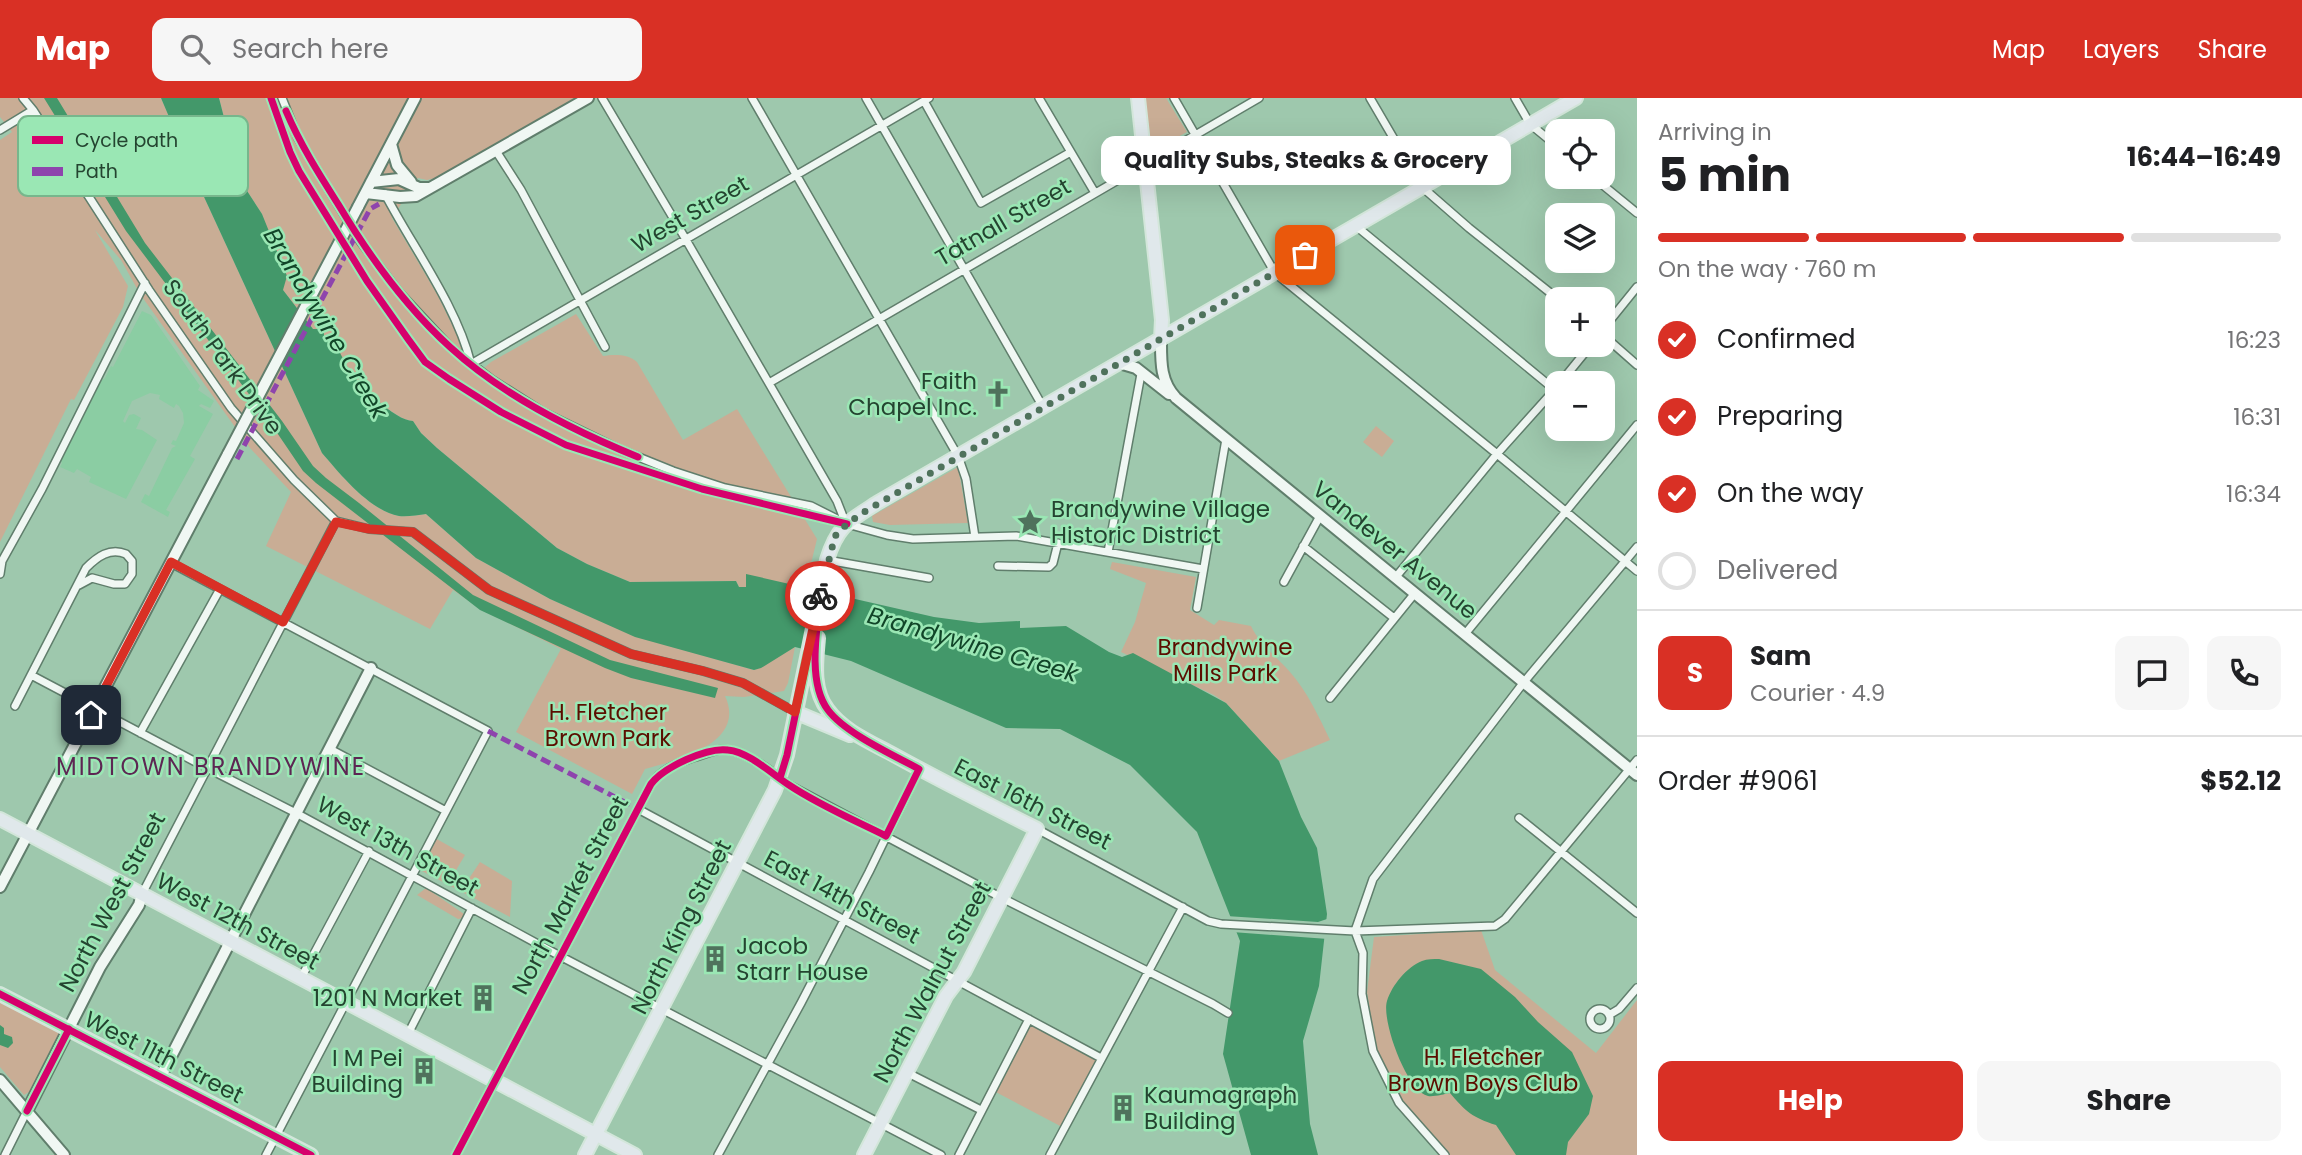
<!DOCTYPE html>
<meta charset="utf-8">
<style>
body{margin:0;font-family:Poppins,sans-serif;background:#f6f6f6;color:#202124;height:100vh;display:flex;flex-direction:column;font-size:26px;white-space:nowrap}
*{box-sizing:border-box;margin:0}
p{font-size:23px;color:#757577}
.icon{flex:none;width:38px;height:38px;fill:none;stroke:currentColor;stroke-width:2;stroke-linecap:round;stroke-linejoin:round}
.map{position:relative;flex:1;overflow:hidden}
.side{display:flex;flex-direction:column;background:#fff;width:665px}
.side>*{flex:none}
.fabs{position:absolute;left:1545px;top:21px;display:grid;gap:14px}
.fabs a{display:grid;place-items:center;width:70px;height:70px;border-radius:14px;background:#fff;box-shadow:0 7px 28px #0002;font-size:35px}
.pin{position:absolute;display:grid;place-items:center;width:60px;height:60px;color:#fff;margin:-30px;border-radius:14px;box-shadow:0 4px 10px #0006}
.courier{position:absolute;display:grid;place-items:center;width:70px;height:70px;margin:-35px;border:5px solid #d93025;border-radius:50%;background:#fff;color:#222;box-shadow:0 2px 9px #0007}
.bubble{position:absolute;height:49px;border-radius:14px;background:#fff;box-shadow:0 7px 28px #0002;font-size:23px;font-weight:700;line-height:49px;text-align:center}
.headline em{font-style:normal;font-weight:700}
.headline div{display:flex;flex-direction:column-reverse}
.headline{display:flex;align-items:center;justify-content:space-between;height:119px;padding:0 21px}
h1{font-size:46px;font-weight:700;line-height:52px}
.bar{display:grid;grid-template-columns:repeat(4,1fr);gap:10px 7px;align-content:center;height:84px;padding:0 21px}
.bar i{height:9px;border-radius:5px;background:#e0e0e0}
.bar .active{background:#d93025}
.bar p{grid-column:span 4}
.line{display:flex;align-items:center;gap:18px;padding:0 21px;border-top:2px solid #e0e0e0}
.line div{flex:1}
.round{display:grid;place-items:center;flex:none;width:74px;height:74px;border-radius:14px;background:#f6f6f6}
ol{padding:0 21px;list-style:none}
li{display:flex;align-items:center;gap:21px;height:77px}
li p{margin-inline-start:auto}
li .icon{padding:7px;border-radius:50%;background:#d93025;color:#fff;stroke-width:4}
li:last-child{color:#757577}
li i{width:38px;height:38px;border:4px solid #e0e0e0;border-radius:50%}
.primary-button{display:flex;gap:14px;margin-top:auto;padding:14px 21px}
.primary-button a{flex:1;height:80px;border-radius:14px;background:#d93025;color:#fff;font-size:28px;font-weight:700;line-height:80px;text-align:center}
.primary-button a+a{background:#f6f6f6;color:#202124}
header{display:flex;align-items:center;gap:42px;box-sizing:border-box;height:98px;padding:0 35px;background:#d93025;color:#fff}
header strong{font-size:33px}
nav{display:flex;gap:38px;margin-inline-start:auto;font-size:24px}
.search{width:490px;height:63px;background:#f6f6f6;display:flex;align-items:center;gap:18px;box-sizing:border-box;padding:0 24px;border-radius:14px;color:#757577;font-size:26px}
main{display:flex;flex:1;min-height:0}
.map>svg:first-child{display:block}
.built{fill:#8bcda3}
.green{fill:#c9ad95}
.water{fill:#43986a}
.pier{fill:#9ec8ad}
.lines{fill:none;stroke-linecap:round;stroke-linejoin:round}
.street-casing{stroke:#607e6c;stroke-width:10}
.secondary-casing{stroke:#607e6c;stroke-width:14}
.primary-casing{stroke:#d3e6da;stroke-width:16}
.street{stroke:#f0f7f3;stroke-width:7}
.secondary{stroke:#f0f7f3;stroke-width:10}
.primary{stroke:#e0e8eb;stroke-width:12}
.secondary-bridge-casing{stroke:#607e6c;stroke-width:14;stroke-linecap:butt}
.secondary-bridge{stroke:#f0f7f3;stroke-width:10}
.quiet{stroke:#8e44ad;stroke-width:5;stroke-dasharray:10 5;stroke-linecap:butt}
.cycleway-casing{stroke:#9ae7b4;stroke-width:11}
.cycleway{stroke:#d6006c;stroke-width:7}
.done{stroke:#4f725c;stroke-width:7;stroke-dasharray:0 12.6}
.route{stroke:#d93025;stroke-width:9}
.labels{text-anchor:middle;dominant-baseline:central;stroke-width:5;stroke-linejoin:round;paint-order:stroke}
.street-label{font-size:23px;fill:#244430;stroke:#9ae7b4}
.poi-label{font-size:23px;fill:#244430;stroke:#9ae7b4;text-anchor:end}
.park-label{font-size:23px;fill:#5b0e00;stroke:#9ae7b4}
.water-label{font-size:24px;font-style:italic;fill:#114528;stroke:#9ae7b4}
.neighbourhood-label{font-size:24px;letter-spacing:2px;fill:#5d2653;stroke:#9ae7b4}
.key{fill:#9ae7b4;stroke:#77b68c;stroke-width:2}
.key-label{font-size:19px;fill:#244430}
</style>
<header>
<strong>Map</strong>
<div class="search"><svg class="icon" aria-label="search" viewBox="0 0 24 24"><circle cx="10" cy="10" r="6"/><path d="M15 15l6 6"/></svg>Search here</div>
<nav><a>Map</a><a>Layers</a><a>Share</a></nav>
</header>
<main>
<div class="map">
<svg width="1637" height="1057" viewBox="0 0 1637 1057">
<rect width="100%" height="100%" fill="#9ec8ad"/>
<!-- built -->
<path class="built" d="M142 213 151 217 200 288 198 292 214 303 210 310 201 306 199 308 213 316 190 358 195 361 166 412 170 414 168 419 141 404 145 396 149 398 172 350 176 348 171 346 173 342 176 343 184 325 183 315 179 308 176 306 174 310 159 301 160 297 150 295 132 303 123 323 125 325 129 317 134 316 141 320 136 331 142 332 157 342 126 401 89 384 91 379 77 371 74 375 60 369 62 365 60 363 101 283 105 280 111 268 113 269Z"/>
<!-- green -->
<path class="green" d="M0 0H161L193 75 322 355C341 377 369 412 399 418 407 419 418 417 426 416L476 460 550 501 635 538 754 572 795 549 788 585 784 593 744 599 725 598C747 645 678 662 645 671L632 696 516 634 561 551 482 512 453 492 430 531 266 448 291 394 250 350 140 196 121 162 95 132 128 188 123 209 74 302 71 301 0 444V42L12 34 0 19Z
M219 0H576L440 79 427 82 418 80 392 120 437 196 463 249 457 261 476 277 491 264 576 216 603 258C614 256 629 256 637 264L683 342 737 311 817 441 805 490 746 477V489H739L736 483 630 484 587 466 557 450 437 350 421 335 413 323C395 323 358 285 348 270 343 262 339 253 334 244L323 241 313 231 283 192 262 116 240 82Z
M1145 0H1166L1187 34 1152 53Z
M1376 328 1394 343 1382 359 1363 344Z
M958 369 968 425 890 427 873 424 872 418Z
M1112 464 1196 479 1190 512 1214 527 1219 522 1251 528C1260 547 1277 559 1290 574 1307 593 1319 619 1330 642L1279 663 1226 605 1214 597 1121 554 1135 524 1146 485 1110 471Z
M435 740 465 757 455 774 468 782 480 764 512 783 510 819 422 773Z
M426 790 464 816 463 820 458 821 417 797Z
M1481 832 1495 872 1596 955 1637 902V1057H1445L1393 995 1376 953 1367 894 1374 839Z
M0 901 59 932 60 936 32 992 24 997 0 969Z
M1029 921 1101 960 1064 1030 992 992Z"/>
<!-- water -->
<path class="water" d="M44 0H57L145 145 282 323 313 368 326 380 359 405 473 497 610 562 718 590 715 600 631 580 605 570 480 512 316 385 303 373 267 320 126 133Z
M161 0H219L240 82 262 116 287 178 283 192 313 231H324V241L334 244C339 252 343 261 348 270 357 285 395 323 413 323L421 335 437 350 557 450 587 466 630 484 736 483 739 489H746V476L934 519 979 525 1020 523V530L1066 528 1109 554 1122 559 1133 555 1226 605 1279 663 1301 719 1317 750 1327 816 1319 888 1303 943 1310 1026 1318 1057H1251L1223 956 1240 843 1197 734 1130 667 1060 631 1006 630 851 563 795 549 761 570 754 572 635 539 550 501 476 460 426 416C418 417 407 419 399 418 369 412 341 377 322 355L193 75Z
M1439 861 1481 871 1515 899 1538 924 1572 954 1593 998 1589 1016 1568 1044 1566 1057H1516L1496 1027C1473 1020 1465 1013 1450 995 1444 996 1434 999 1428 998 1407 994 1381 922 1387 903 1392 887 1407 869 1422 863 1427 861 1434 861 1439 861Z
M0 927 4 930V936L12 939 13 945 8 950 0 947Z"/>
<!-- pier -->
<path class="pier" d="M1226 818 1318 824 1330 820 1328 841 1232 834Z"/>
<g class="lines">
<defs>
<path id="street" d="M23 0 33 12 149 192 231 310 294 382 336 423 369 431 413 434 489 492 631 556 703 573 743 585 795 614
M282 0 298 40 321 79 360 143 399 194 451 250 491 281 543 314 621 352 673 373 725 390 811 408 847 426 887 437 913 441 1016 438 1203 471
M602 0 685 140 837 403 846 426
M752 0 958 358 966 381 975 439
M866 0 1043 309
M1039 0 1095 95
M1174 0 1275 175 1497 356 1637 473
M1370 0 1422 89 1469 130 1558 201
M1515 0 1530 26 1558 49
M924 3 981 105 1069 55
M0 32 33 12
M496 53 521 92 605 249
M1593 79 1637 115
M385 96C412 148 457 208 471 266
M1356 128 1555 292
M1603 231 1637 189
M1603 237 1637 267
M471 266 929 0
M769 285 1259 0
M1560 285 1591 247
M1303 448 1394 520
M1108 454 1141 276
M827 462 929 480
M171 465 488 633 266 1057
M998 468 1049 469 1053 465 1058 445
M0 476 2 463 42 391 145 185
M1395 480 1497 356 1557 289
M1284 484 1320 418
M1197 510 1226 341
M1465 536 1637 327
M31 577 207 670 296 715 560 858 941 1057
M1330 600 1415 495
M15 608 86 470C97 459 110 449 126 456L132 463V476L125 486H114L92 480 79 487
M140 635 220 491
M330 651 446 713
M638 711 1101 960
M1519 720 1637 815
M1037 731 1208 823 1221 826 1355 833 1495 828 1505 821 1637 662
M142 796 336 423
M1355 833 1373 781 1524 584 1637 449
M1355 833 1363 855 1362 896 1373 953 1399 1005 1445 1057
M301 880 369 753
M1590 921a10 10 0 1 1 20 0a10 10 0 1 1-20 0Z
M1609 917 1619 911 1637 890
M408 936 472 810
M906 974 981 1012
M5 1057 27 1013
M456 1057 651 686C661 672 675 666 692 660 700 658 709 654 718 652 740 648 773 674 789 687L1002 800 1213 906 1228 915
M718 1057 801 905 869 774 919 671
M959 1057 1029 921
M1050 1057 1183 809"/>
<path id="secondary" d="M391 46 397 67 411 84
M371 84 399 81 419 90H429
M366 95 400 99 416 98 588 0
M358 109 415 0
M1161 241C1161 263 1160 283 1176 300L1637 677
M1119 265 1136 270 1169 296
M0 789 228 356
M161 978 371 570
M0 982 64 1057
M27 1013 100 869 139 807 142 796"/>
<path id="primary" d="M1138 0 1162 222 1161 241
M818 540C816 564 812 592 828 612 843 633 872 645 894 657 941 683 989 707 1037 731L964 874 946 898 864 1057
M795 614 850 637
M0 721 635 1057
M0 896 311 1057
M585 1057 775 692 787 657 827 462C837 428 849 423 877 405L1576 0"/>
</defs>
<!-- street casing -->
<use href="#street" class="street-casing"/>
<!-- secondary casing -->
<use href="#secondary" class="secondary-casing"/>
<!-- primary casing -->
<use href="#primary" class="primary-casing"/>
<!-- street -->
<use href="#street" class="street"/>
<!-- secondary -->
<use href="#secondary" class="secondary"/>
<!-- primary -->
<use href="#primary" class="primary"/>
<defs>
<path id="secondary-bridge" d="M228 356 358 109"/>
</defs>
<!-- secondary-bridge casing -->
<use href="#secondary-bridge" class="secondary-bridge-casing"/>
<!-- secondary-bridge -->
<use href="#secondary-bridge" class="secondary-bridge"/>
<!-- quiet -->
<path class="quiet" d="M237 361 370 111 379 106
M488 633 638 711"/>
<defs>
<path id="cycleway" d="M271 0 290 54 299 73 367 183 408 241 425 264 449 281 501 314 566 347 702 391 847 426
M286 13C300 46 319 76 338 106 369 158 405 208 450 249 501 296 574 333 638 359
M780 680 787 657 808 555
M0 896 311 1057
M27 1013 69 931
M456 1057 651 686C664 669 707 649 728 652 749 654 772 676 789 687 819 707 854 722 886 738L919 671C893 657 845 635 828 612 805 582 819 520 822 484"/>
</defs>
<!-- cycleway casing -->
<use href="#cycleway" class="cycleway-casing"/>
<!-- cycleway -->
<use href="#cycleway" class="cycleway"/>
</g>
<g class="lines">
<!-- done -->
<path class="done" d="M820 498 835 438 847 426 864 414 1305 157"/>
<!-- route -->
<path class="route" d="M91 617 171 464 283 524 336 424 369 431 413 434 489 492 631 556 703 573 743 585 795 614 820 498"/>
</g>
<!-- icons -->
<defs>
<symbol id="church-bare" viewBox="-9 -9 18 18"><path d="M-1.2-6h2.4v3.5h3.3v2.4h-3.3V6h-2.4V-.1h-3.3v-2.4h3.3Z" fill="#4f725c" stroke="#9ae7b4" stroke-width="2.5" paint-order="stroke"/></symbol>
<symbol id="sight-bare" viewBox="-9 -9 18 18"><path d="M0-6L1.8-2.2L6-1.7L2.9 1.2L3.7 5.4L0 3.3L-3.7 5.4L-2.9 1.2L-6-1.7L-1.8-2.2Z" fill="#4f725c" stroke="#9ae7b4" stroke-width="2.5" paint-order="stroke"/></symbol>
<symbol id="building-bare" viewBox="-9 -9 18 18"><path d="M-4-6H4V6H1V3H-1V6H-4ZM-2.5-4.3h1.7v1.8h-1.7ZM.8-4.3h1.7v1.8H.8ZM-2.5-1h1.7V.8h-1.7ZM.8-1h1.7V.8H.8Z" fill="#4f725c" stroke="#9ae7b4" stroke-width="2.5" paint-order="stroke"/></symbol>
</defs>
<g fill-rule="evenodd">
<use href="#church-bare" x="979" y="277" width="38" height="38"/>
<use href="#sight-bare" x="1011" y="405" width="38" height="38"/>
<use href="#building-bare" x="696" y="842" width="38" height="38"/>
<use href="#building-bare" x="464" y="881" width="38" height="38"/>
<use href="#building-bare" x="405" y="954" width="38" height="38"/>
<use href="#building-bare" x="1104" y="991" width="38" height="38"/>
</g>
<g class="labels">
<!-- street labels -->
<g class="street-label">
<text transform="translate(690 116) rotate(-30)">West Street</text>
<text transform="translate(1003 124) rotate(-30)">Tatnall Street</text>
<text transform="translate(223 259) rotate(54)">South Park Drive</text>
<text transform="translate(1395 452) rotate(39)">Vandever Avenue</text>
<text transform="translate(1033 706) rotate(27)">East 16th Street</text>
<text transform="translate(398 748) rotate(29)">West 13th Street</text>
<text transform="translate(570 797) rotate(-62)">North Market Street</text>
<text transform="translate(842 799) rotate(28)">East 14th Street</text>
<text transform="translate(112 804) rotate(-62)">North West Street</text>
<text transform="translate(238 823) rotate(28)">West 12th Street</text>
<text transform="translate(681 829) rotate(-63)">North King Street</text>
<text transform="translate(932 884) rotate(-62)">North Walnut Street</text>
<text transform="translate(164 959) rotate(27)">West 11th Street</text>
</g>
<!-- poi labels -->
<g class="poi-label">
<text x="977" y="283">Faith<tspan x="977" dy="26">Chapel Inc.</tspan></text>
<text x="1051" y="411" text-anchor="start">Brandywine Village<tspan x="1051" dy="26">Historic District</tspan></text>
<text x="736" y="848" text-anchor="start">Jacob<tspan x="736" dy="26">Starr House</tspan></text>
<text x="462" y="900">1201 N Market</text>
<text x="403" y="960">I M Pei<tspan x="403" dy="26">Building</tspan></text>
<text x="1144" y="997" text-anchor="start">Kaumagraph<tspan x="1144" dy="26">Building</tspan></text>
</g>
<!-- park labels -->
<g class="park-label">
<text x="1225" y="549">Brandywine<tspan x="1225" dy="26">Mills Park</tspan></text>
<text x="608" y="614">H. Fletcher<tspan x="608" dy="26">Brown Park</tspan></text>
<text x="1483" y="959">H. Fletcher<tspan x="1483" dy="26">Brown Boys Club</tspan></text>
</g>
<!-- water labels -->
<g class="water-label">
<text transform="translate(326 225) rotate(59)">Brandywine Creek</text>
<text transform="translate(973 546) rotate(16)">Brandywine Creek</text>
</g>
<!-- neighbourhood labels -->
<g class="neighbourhood-label">
<text x="211" y="668">MIDTOWN BRANDYWINE</text>
</g>
</g>
<!-- legend -->
<rect x="18" y="18" width="230" height="80" rx="10" class="key"/>
<rect x="32" y="38" width="31" height="8" fill="#d6006c"/>
<rect x="32" y="69" width="31" height="9" fill="#8e44ad"/>
<g class="key-label">
<text x="75" y="49">Cycle path</text>
<text x="75" y="80">Path</text>
</g>
</svg>
<div class="fabs">
<a><svg class="icon" aria-label="locate" viewBox="0 0 24 24"><circle cx="12" cy="12" r="6"/><path d="M12 2v4M12 18v4M2 12h4M18 12h4"/></svg></a>
<a><svg class="icon" aria-label="layers" viewBox="0 0 24 24"><path d="M12 4l9 5-9 5-9-5zM3 14l9 5 9-5"/></svg></a>
<a>+</a>
<a>−</a>
</div>
<div class="pin" style="left:1305px;top:157px;background:#ea580c"><svg class="icon" aria-label="bag" viewBox="0 0 24 24"><path d="M5 8h14l-1 12H6zM9 8a3 3 0 0 1 6 0"/></svg></div>
<div class="pin" style="left:91px;top:617px;background:#1f2937"><svg class="icon" aria-label="home" viewBox="0 0 24 24"><path d="M3 11l9-7 9 7M6 9v11h12V9"/></svg></div>
<div class="courier" style="left:820px;top:498px"><svg class="icon" aria-label="bike" viewBox="0 0 24 24"><circle cx="6" cy="16" r="4"/><circle cx="18" cy="16" r="4"/><path d="M6 16l4-8h5l3 8M10 8l3 8H6M13 5h3"/></svg></div>
<div class="bubble" style="left:1101px;top:38px;width:410px">Quality Subs, Steaks &amp; Grocery</div>
</div>
<section class="side">
<div class="headline"><div><h1>5 min</h1><p>Arriving in</p></div><em>16:44–16:49</em></div>
<div class="bar"><i class="active"></i><i class="active"></i><i class="active"></i><i></i><p>On the way · 760 m</p></div>
<ol>
<li><svg class="icon" aria-label="check" viewBox="0 0 24 24"><path d="M5 12l5 5 9-10"/></svg>Confirmed<p>16:23</p></li>
<li><svg class="icon" aria-label="check" viewBox="0 0 24 24"><path d="M5 12l5 5 9-10"/></svg>Preparing<p>16:31</p></li>
<li><svg class="icon" aria-label="check" viewBox="0 0 24 24"><path d="M5 12l5 5 9-10"/></svg>On the way<p>16:34</p></li>
<li><i></i>Delivered</li>
</ol>
<div class="line" style="height:126px"><b class="round" style="background:#d93025;color:#fff">S</b><div><b>Sam</b><p>Courier · 4.9</p></div><a class="round"><svg class="icon" aria-label="chat" viewBox="0 0 24 24"><path d="M4 5h16v11H9l-5 4z"/></svg></a><a class="round"><svg class="icon" aria-label="phone" viewBox="0 0 24 24"><path d="M5 4h4l2 5-3 2q2 4 5 5l2-3 5 2v4C11 20 4 13 5 4z"/></svg></a></div>
<div class="line" style="height:91px"><div>Order #9061</div><b>$52.12</b></div>
<div class="primary-button"><a>Help</a><a>Share</a></div>
</section>
</main>
